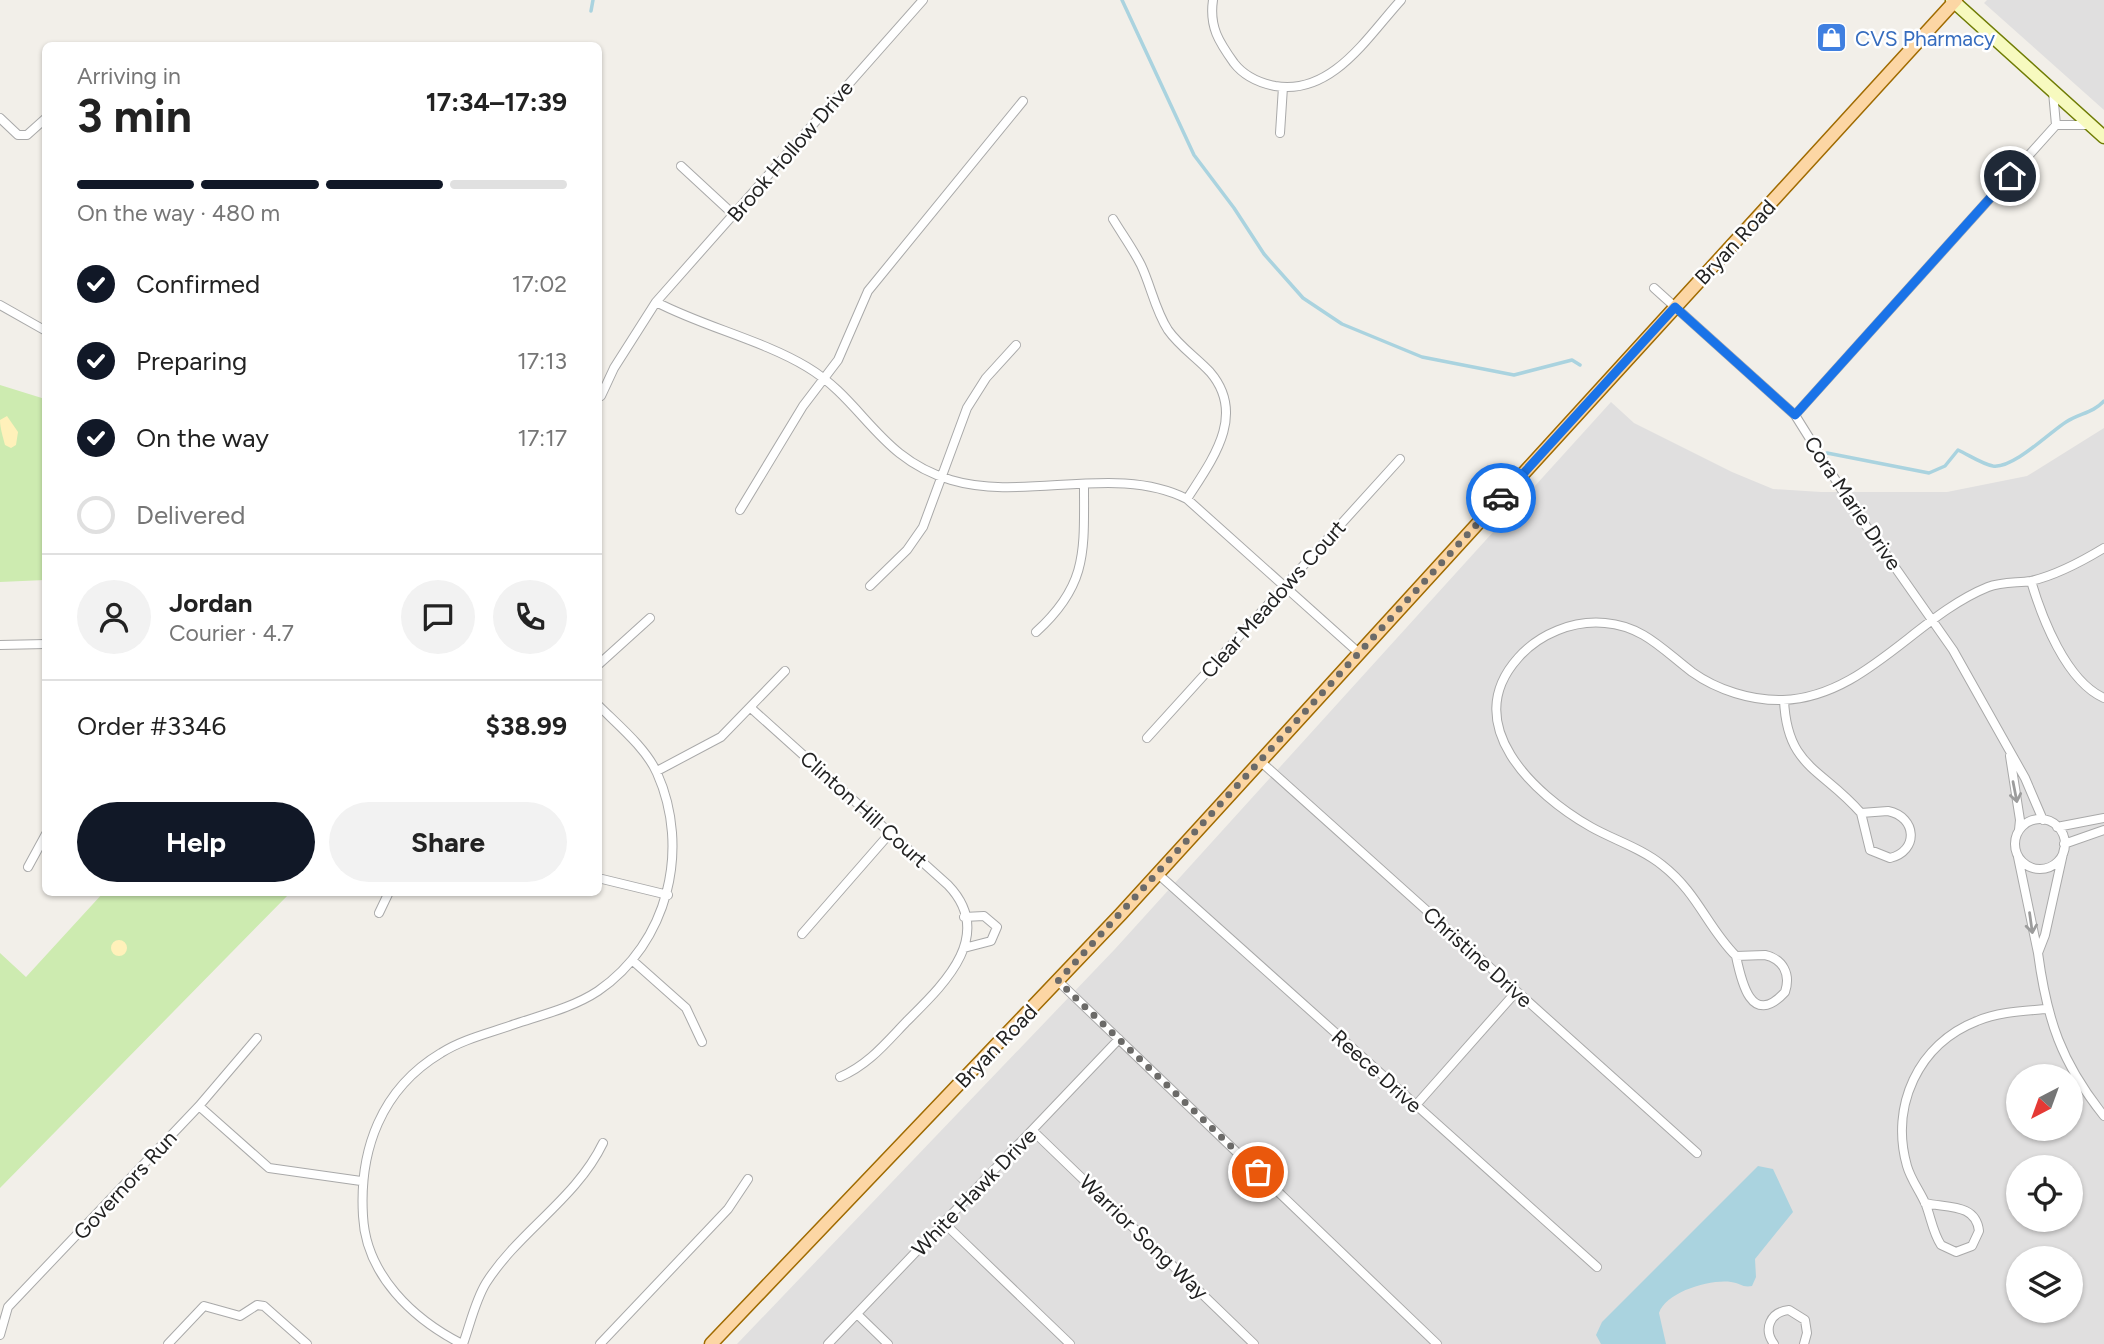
<!DOCTYPE html>
<meta charset="utf-8">
<style>
body{margin:0;font-family:Figtree,sans-serif;background:#f2f2f2;color:#222;height:100vh;display:flex;flex-direction:column;font-size:26px;white-space:nowrap}
*{box-sizing:border-box;margin:0}
p{font-size:23px;color:#767676}
.icon{flex:none;width:38px;height:38px;fill:none;stroke:currentColor;stroke-width:2;stroke-linecap:round;stroke-linejoin:round}
.map{position:relative;flex:1;overflow:hidden}
.details{position:absolute;left:42px;top:42px;width:560px;height:854px;display:flex;flex-direction:column;background:#fff;border-radius:10px;box-shadow:0 2px 5px #0004}
.details>*{flex:none}
.needle{width:46px;rotate:221deg}
.fabs{position:absolute;left:2006px;top:1064px;display:grid;gap:14px}
.fabs a{display:grid;place-items:center;width:77px;height:77px;border-radius:50%;background:#fff;box-shadow:0 2px 5px #0004;font-size:35px}
.pin{position:absolute;display:grid;place-items:center;width:60px;height:60px;color:#fff;margin:-30px;border:4px solid #fff;border-radius:50%;box-shadow:0 2px 7px #0007}
.courier{position:absolute;display:grid;place-items:center;width:70px;height:70px;margin:-35px;border:5px solid #1a73e8;border-radius:50%;background:#fff;color:#222;box-shadow:0 2px 9px #0007}
.head em{font-style:normal;font-weight:700}
.head div{display:flex;flex-direction:column-reverse}
.head{display:flex;align-items:center;justify-content:space-between;height:119px;padding:0 35px}
h1{font-size:46px;font-weight:700;line-height:52px}
.bar{display:grid;grid-template-columns:repeat(4,1fr);gap:10px 7px;align-content:center;height:84px;padding:0 35px}
.bar i{height:9px;border-radius:5px;background:#e0e0e0}
.bar .on{background:#111827}
.bar p{grid-column:span 4}
.line{display:flex;align-items:center;gap:18px;padding:0 35px;border-top:2px solid #e0e0e0}
.line div{flex:1}
.round{display:grid;place-items:center;flex:none;width:74px;height:74px;border-radius:37px;background:#f2f2f2}
ol{padding:0 35px;list-style:none}
li{display:flex;align-items:center;gap:21px;height:77px}
li p{margin-inline-start:auto}
li .icon{padding:7px;border-radius:50%;background:#111827;color:#fff;stroke-width:4}
li:last-child{color:#767676}
li i{width:38px;height:38px;border:4px solid #e0e0e0;border-radius:50%}
.cta{display:flex;gap:14px;margin-top:auto;padding:14px 35px}
.cta a{flex:1;height:80px;border-radius:42px;background:#111827;color:#fff;font-size:28px;font-weight:700;line-height:80px;text-align:center}
.cta a+a{background:#f2f2f2;color:#222}
.map>svg:first-child{display:block}
.residential{fill:#e0dfdf;fill-rule:evenodd}
.grass{fill:#cdebb0}
.sand{fill:#fff1ba}
.water{fill:#aad3df}
.lines{fill:none;stroke-linecap:round;stroke-linejoin:round}
.stream{stroke:#aad3df;stroke-width:3.5}
.street-casing{stroke:#a9a9a9;stroke-width:10}
.secondary-casing{stroke:#707d05;stroke-width:15}
.primary-casing{stroke:#a06b00;stroke-width:15}
.street{stroke:#fff;stroke-width:8}
.secondary{stroke:#f7fabf;stroke-width:12}
.primary{stroke:#fcd6a4;stroke-width:12}
.oneway{stroke:#9c9c9c}
.done{stroke:#6b6a68;stroke-width:7;stroke-dasharray:0 12.6}
.route{stroke:#1a73e8;stroke-width:9}
.labels{text-anchor:middle;dominant-baseline:central;stroke-width:5;stroke-linejoin:round;paint-order:stroke}
.shop-label{font-size:21px;fill:#366cbe;stroke:#fff;text-anchor:start}
.street-label{font-size:21px;fill:#222;stroke:#fff}
</style>
<div class="map">
<svg width="2104" height="1344" viewBox="0 0 2104 1344">
<rect width="100%" height="100%" fill="#f2efe9"/>
<!-- residential -->
<path class="residential" d="M1987 0H2104V110L1984 3Z
M1611 402 1634 423 1732 472 1773 489 1821 492H1947L2027 476 2104 428V1344H737L1115 949ZM2018 1076H2070V1129H2018ZM2018 1167H2070V1220H2018ZM2018 1258H2070V1311H2018Z"/>
<!-- grass -->
<path class="grass" d="M0 385 45 399V580L0 582Z
M103 893H290L0 1188V953L26 977Z"/>
<!-- sand -->
<path class="sand" d="M7 416 18 432 16 445 11 448 5 445C3 437 0 428 0 420Z
M111 948a8 8 0 1 1 16 0a8 8 0 1 1-16 0Z"/>
<!-- water -->
<path class="water" d="M1758 1166 1773 1169 1793 1212 1755 1259 1756 1277 1752 1286C1743 1288 1740 1283 1731 1282 1710 1279 1666 1292 1659 1313L1666 1344H1601L1596 1335 1602 1322Z"/>
<g class="lines">
<!-- stream -->
<path class="stream" d="M1122 0 1194 155 1234 208 1264 254 1303 298 1342 324 1422 357 1514 375 1572 360 1580 365
M591 11 593 0
M1827 453 1929 473 1945 466 1958 450C1969 455 1982 464 1993 466 2013 469 2050 432 2066 422 2080 413 2093 413 2104 401"/>
<defs>
<path id="street" d="M1213 0C1209 27 1219 42 1234 63 1244 76 1260 83 1275 86 1332 96 1368 36 1401 0
M0 118 18 135H27L46 118
M2056 125H2088
M1280 133 1283 87
M681 166 734 215
M1113 219C1122 234 1133 249 1141 265 1151 286 1155 310 1168 330 1180 347 1196 357 1210 372 1247 415 1212 460 1187 499
M1654 288 1795 415 1850 503 1953 650 2025 778 2043 820
M656 302C704 327 762 340 807 367 864 401 878 458 951 480 1024 502 1117 463 1187 499L1359 653
M0 305 46 331
M601 396 614 368 656 302 923 0
M1795 415 2056 125 2053 92
M740 510 803 406 838 360 868 291 1023 101
M2031 581C2042 618 2066 681 2104 698
M870 586 907 550 923 527 967 408 986 378 1016 345
M1036 632C1088 585 1084 551 1084 486
M0 645 46 644
M598 665 650 618
M1784 700C1787 768 1822 768 1861 813
M752 709 948 885C997 936 942 986 906 1022 885 1044 868 1065 840 1077
M1147 738 1400 459
M2010 756 2020 820 2019 830
M1260 761 1697 1153
M657 771 721 737 785 671
M1888 811C1917 817 1919 851 1890 858L1870 850 1861 813Z
M2015 844a25 25 0 1 1 50 0a25 25 0 1 1-50 0Z
M2057 827 2104 818
M2064 844 2104 830
M2018 857 2038 953 2045 935 2064 849
M28 867 46 834
M1158 874 1597 1267
M598 878 668 895
M379 913 389 892
M802 934 891 832
M964 948 991 941 997 927 984 916 964 917
M2038 953C2047 1020 2061 1062 2104 1116
M1765 955C1783 959 1791 974 1785 992 1751 1029 1741 980 1736 956Z
M1736 956C1707 927 1698 893 1662 865 1641 848 1614 840 1591 827 1533 794 1459 724 1518 658 1539 634 1573 620 1605 623 1643 626 1663 650 1692 672 1717 690 1752 701 1783 700 1865 697 1916 616 1988 587 2001 582 2017 583 2031 581 2057 575 2081 562 2104 548
M632 960 686 1008 702 1042
M1058 981 1437 1344
M1416 1105 1516 992
M199 1106 269 1168 361 1181
M1033 1131 1254 1344
M1925 1203C1946 1208 1976 1203 1979 1231L1972 1246 1956 1252 1941 1245C1933 1233 1931 1218 1926 1205 1920 1191 1911 1180 1907 1166 1890 1106 1918 1044 1977 1021 1998 1012 2023 1011 2046 1009
M943 1222 1070 1344
M857 1314 888 1344
M0 1335 8 1307 199 1106 257 1038
M168 1344 204 1306 240 1316 257 1305 264 1306 307 1344
M462 1344C413 1319 366 1275 363 1216 359 1150 381 1089 441 1053 463 1039 490 1033 515 1024 542 1015 574 1007 598 991 668 943 691 849 657 773 646 748 618 725 598 705
M463 1344C470 1325 475 1301 486 1283 519 1231 576 1199 603 1143
M600 1344 728 1209 748 1179
M828 1344 1119 1039
M1774 1344C1763 1329 1770 1312 1789 1310L1805 1320 1807 1333 1804 1344"/>
<path id="secondary" d="M1952 0 2104 137"/>
<path id="primary" d="M711 1344 1121 914 1956 0"/>
</defs>
<!-- street casing -->
<use href="#street" class="street-casing"/>
<!-- secondary casing -->
<use href="#secondary" class="secondary-casing"/>
<!-- primary casing -->
<use href="#primary" class="primary-casing"/>
<!-- street -->
<use href="#street" class="street"/>
<!-- secondary -->
<use href="#secondary" class="secondary"/>
<!-- primary -->
<use href="#primary" class="primary"/>
</g>
<!-- one-way arrows -->
<defs><path id="oneway-shaft" d="M-6 0H5M1.5-3L5.5 0L1.5 3" fill="none" stroke-width="1.6" stroke-linecap="round" stroke-linejoin="round" transform="scale(1.75)"/></defs>
<g class="oneway">
<use href="#oneway-shaft" transform="translate(2015 792) rotate(79)"/>
<use href="#oneway-shaft" transform="translate(2031 923) rotate(82)"/>
</g>
<g class="lines">
<!-- done -->
<path class="done" d="M1258 1172 1058 981 1501 498"/>
<!-- route -->
<path class="route" d="M1501 498 1675 307 1795 415 2010 176"/>
</g>
<!-- icons -->
<defs>
<symbol id="shop-square" viewBox="-11 -11 22 22"><rect x="-9" y="-9" width="18" height="18" rx="4" fill="#3f7fe0" stroke="#fff"/><path d="M-5-2.5h2.3a2.7 3.5 0 0 1 5.4 0H5L5.5 6h-11ZM-1.5-2.5h3a1.5 2.3 0 0 0-3 0Z" fill="#fff"/></symbol>
</defs>
<g fill-rule="evenodd">
<use href="#shop-square" x="1814" y="20" width="35" height="35"/>
</g>
<g class="labels">
<!-- shop labels -->
<g class="shop-label">
<text x="1855" y="38">CVS Pharmacy</text>
</g>
<!-- street labels -->
<g class="street-label">
<text transform="translate(790 151) rotate(-49)">Brook Hollow Drive</text>
<text transform="translate(1735 242) rotate(-47)">Bryan Road</text>
<text transform="translate(1853 503) rotate(56)">Cora Marie Drive</text>
<text transform="translate(1273 599) rotate(-48)">Clear Meadows Court</text>
<text transform="translate(864 809) rotate(42)">Clinton Hill Court</text>
<text transform="translate(1478 957) rotate(42)">Christine Drive</text>
<text transform="translate(996 1046) rotate(-46)">Bryan Road</text>
<text transform="translate(1377 1071) rotate(42)">Reece Drive</text>
<text transform="translate(125 1185) rotate(-47)">Governors Run</text>
<text transform="translate(974 1192) rotate(-46)">White Hawk Drive</text>
<text transform="translate(1144 1237) rotate(44)">Warrior Song Way</text>
</g>
</g>
</svg>
<div class="fabs">
<a><svg class="needle" viewBox="-14 -14 28 28"><path d="M0-13l5 13h-10z" fill="#e53935"/><path d="M0 13l5-13h-10z" fill="#767676"/></svg></a>
<a><svg class="icon" aria-label="locate" viewBox="0 0 24 24"><circle cx="12" cy="12" r="6"/><path d="M12 2v4M12 18v4M2 12h4M18 12h4"/></svg></a>
<a><svg class="icon" aria-label="layers" viewBox="0 0 24 24"><path d="M12 4l9 5-9 5-9-5zM3 14l9 5 9-5"/></svg></a>
</div>
<div class="pin" style="left:1258px;top:1172px;background:#ea580c"><svg class="icon" aria-label="bag" viewBox="0 0 24 24"><path d="M5 8h14l-1 12H6zM9 8a3 3 0 0 1 6 0"/></svg></div>
<div class="pin" style="left:2010px;top:176px;background:#1f2937"><svg class="icon" aria-label="home" viewBox="0 0 24 24"><path d="M3 11l9-7 9 7M6 9v11h12V9"/></svg></div>
<div class="courier" style="left:1501px;top:498px"><svg class="icon" aria-label="car" viewBox="0 0 24 24"><path d="M5 17H2v-5l4-1 3-4h7l3 4 3 1v5h-3M9 17h6M6 11h13"/><circle cx="7" cy="17" r="2"/><circle cx="17" cy="17" r="2"/></svg></div>
<section class="details">
<div class="head"><div><h1>3 min</h1><p>Arriving in</p></div><em>17:34–17:39</em></div>
<div class="bar"><i class="on"></i><i class="on"></i><i class="on"></i><i></i><p>On the way · 480 m</p></div>
<ol>
<li><svg class="icon" aria-label="check" viewBox="0 0 24 24"><path d="M5 12l5 5 9-10"/></svg>Confirmed<p>17:02</p></li>
<li><svg class="icon" aria-label="check" viewBox="0 0 24 24"><path d="M5 12l5 5 9-10"/></svg>Preparing<p>17:13</p></li>
<li><svg class="icon" aria-label="check" viewBox="0 0 24 24"><path d="M5 12l5 5 9-10"/></svg>On the way<p>17:17</p></li>
<li><i></i>Delivered</li>
</ol>
<div class="line" style="height:126px"><a class="round"><svg class="icon" aria-label="person" viewBox="0 0 24 24"><circle cx="12" cy="8" r="4"/><path d="M4 21q1-7 8-7t8 7"/></svg></a><div><b>Jordan</b><p>Courier · 4.7</p></div><a class="round"><svg class="icon" aria-label="chat" viewBox="0 0 24 24"><path d="M4 5h16v11H9l-5 4z"/></svg></a><a class="round"><svg class="icon" aria-label="phone" viewBox="0 0 24 24"><path d="M5 4h4l2 5-3 2q2 4 5 5l2-3 5 2v4C11 20 4 13 5 4z"/></svg></a></div>
<div class="line" style="height:91px"><div>Order #3346</div><b>$38.99</b></div>
<div class="cta"><a>Help</a><a>Share</a></div>
</section>
</div>
